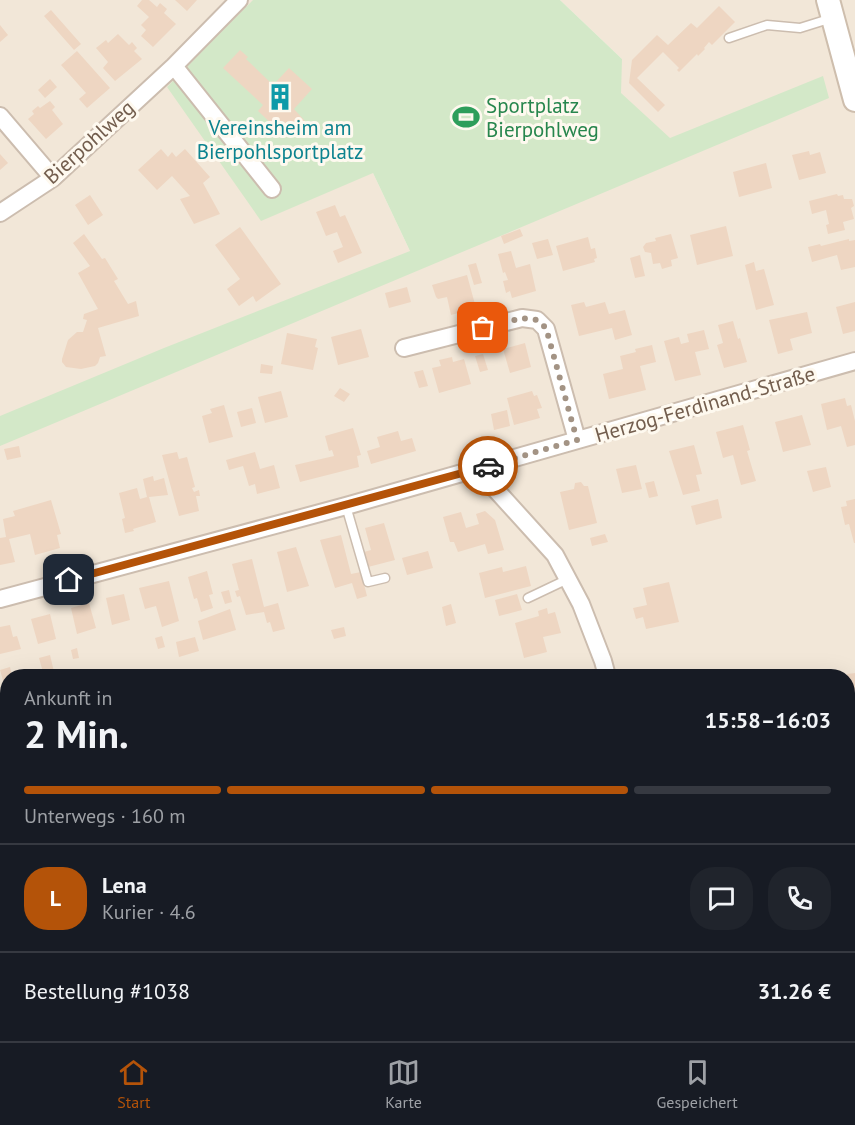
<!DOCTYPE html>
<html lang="de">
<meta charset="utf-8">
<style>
body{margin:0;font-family:"PT Sans",sans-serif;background:#20242c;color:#f1f3f6;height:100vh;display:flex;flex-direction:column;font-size:22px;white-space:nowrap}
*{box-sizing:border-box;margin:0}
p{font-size:20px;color:#9ea1a6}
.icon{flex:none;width:33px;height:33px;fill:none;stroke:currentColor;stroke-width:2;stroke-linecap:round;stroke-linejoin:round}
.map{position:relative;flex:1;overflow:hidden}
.panel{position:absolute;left:0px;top:669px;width:855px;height:372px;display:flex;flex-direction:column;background:#171b24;border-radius:24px 24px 0 0;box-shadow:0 6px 24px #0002}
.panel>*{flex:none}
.pin{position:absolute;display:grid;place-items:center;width:51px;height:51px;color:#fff;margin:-26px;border-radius:12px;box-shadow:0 3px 9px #0006}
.courier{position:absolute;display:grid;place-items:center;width:60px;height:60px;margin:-30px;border:4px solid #b45309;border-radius:50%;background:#fff;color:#222;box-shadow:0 2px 8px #0007}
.headline em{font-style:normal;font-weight:700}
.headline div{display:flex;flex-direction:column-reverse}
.headline{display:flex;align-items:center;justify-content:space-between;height:102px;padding:0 24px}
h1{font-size:39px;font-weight:700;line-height:45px}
.bar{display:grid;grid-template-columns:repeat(4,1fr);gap:9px 6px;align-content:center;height:72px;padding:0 24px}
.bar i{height:8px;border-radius:4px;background:#363941}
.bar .selected{background:#b45309}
.bar p{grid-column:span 4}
.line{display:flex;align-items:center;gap:15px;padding:0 24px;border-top:2px solid #363941}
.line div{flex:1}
.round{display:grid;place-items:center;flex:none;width:63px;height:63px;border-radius:24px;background:#20242c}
.menu{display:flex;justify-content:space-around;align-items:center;height:84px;border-top:2px solid #363941;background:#171b24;font-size:16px;color:#9ea1a6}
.menu a{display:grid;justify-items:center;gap:3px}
.menu .selected{color:#b45309}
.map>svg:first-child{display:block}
.residential{fill:#f2e7d8;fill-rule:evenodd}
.green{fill:#d3e8c8}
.building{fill:#eed6c2}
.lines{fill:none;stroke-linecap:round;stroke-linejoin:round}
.lane-casing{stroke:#ccbdaf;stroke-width:11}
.street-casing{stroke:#ccbdaf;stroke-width:20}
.secondary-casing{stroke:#cebead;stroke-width:26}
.lane{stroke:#fff;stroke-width:8}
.street{stroke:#fff;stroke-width:16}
.secondary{stroke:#fff;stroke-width:22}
.done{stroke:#a39384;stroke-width:6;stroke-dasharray:0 10.8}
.route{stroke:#b45309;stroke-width:8}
.labels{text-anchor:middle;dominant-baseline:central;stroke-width:6;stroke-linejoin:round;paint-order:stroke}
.leisure-label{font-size:21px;fill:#27864d;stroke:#fef9ef;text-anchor:start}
.culture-label{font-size:21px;fill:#0d838f;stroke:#fef9ef}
.street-label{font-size:21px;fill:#735e4e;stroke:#fef9ef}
</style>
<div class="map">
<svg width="855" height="1041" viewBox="0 0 855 1041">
<rect width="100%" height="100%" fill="#fbf5e9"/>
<!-- residential -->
<path class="residential" d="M0 0H525L622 59 560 0H855V820L848 821V676H8V972L0 974ZM241 13 372 157 410 251 373 173 168 87Z
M855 862V1041H0V1015L7 1014 8 1034H848V863Z"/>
<!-- green -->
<path class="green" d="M253 0H560L622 59 621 93 670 138 823 76 829 98 0 446V416L164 348 410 251 373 173 261 221 167 87Z"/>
<!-- building -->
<path class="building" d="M142 0H149L157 7 160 3 167 9 164 13 176 24 153 47 141 36 146 30 141 25 149 17 137 6Z
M175 0H197L187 11Z
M719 6 735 22 712 45 709 42 704 48 705 49 698 56 697 54 679 72 677 70 679 68 663 52 637 78 665 105 658 112 629 83 632 60 657 35 668 45 691 23 697 28Z
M51 10 81 44 74 50 44 16Z
M0 25 8 35 0 42Z
M118 34 129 45 132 42 137 48 134 51 142 59 115 81 103 68 108 62 96 48 106 40 108 43Z
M240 50 248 57 246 59 271 83 273 81 275 83 289 68 312 89 294 109 305 121 294 133 282 122 276 128 258 111 263 105 223 68Z
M77 51 110 88 87 108 79 99 86 93 61 65Z
M50 79 57 87 45 98 38 90Z
M50 101 55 107 52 110 63 124 46 139 28 119 34 114 32 111 38 106 40 108Z
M161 149 168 157 172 152 176 157 185 149 210 177 203 183 220 214 194 224 180 199 190 196 172 176 157 190 138 170Z
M809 151 810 155 820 152 826 173 799 180 792 155Z
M0 154 8 163 0 170Z
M766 163 772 188 739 197 733 172Z
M837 194 838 196 843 195 844 199H852L854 206 851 208 854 219 843 222 845 230 828 234 826 225 829 224 826 210 812 214 809 201Z
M90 195 103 215 88 225 75 205Z
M335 205 340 217 345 215 362 253 338 263 333 251 343 247 337 232 326 236 316 212Z
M726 226 733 256 697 265 690 235Z
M240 227 281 284 256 302 253 296 239 306 227 289 240 279 215 245Z
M520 229 523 236 504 244 501 236Z
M84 234 102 259 105 258 118 279 114 281 128 304 136 301 139 316 98 328 106 356 100 357 98 363 95 366 81 369 66 367 62 362V359L68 340 77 332H83L87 320 83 319 84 314 98 309 78 273 90 266 73 243Z
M671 234 678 258 671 260 672 266 662 269 660 263 653 264 651 253 645 252 643 247 646 243 656 241 655 238Z
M588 237 591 249 595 248 597 258 594 259 595 262 563 271 556 246Z
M548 239 553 255 537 259 532 243Z
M849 239V241L855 240V267L841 270 837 255 812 262 808 247 820 244 821 246Z
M511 251 516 268 530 264 536 291 512 298 510 291 506 293 503 281 508 280 505 272 503 273 498 254Z
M640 255 645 276 635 278 630 258Z
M754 262 756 271 764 269 774 305 756 310 745 265Z
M476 263 482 283 474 285 468 265Z
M467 275 476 308 451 315 447 297 438 299 436 297 432 285Z
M407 287 411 302 389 308 385 293Z
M584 302 586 307 605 302 609 314 625 310 632 335 615 340 612 328 579 336 571 305Z
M855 302V331L843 334 836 307Z
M807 312 812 333 790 339 793 350 778 354 769 320Z
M733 321 738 339 740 338 747 362 724 368 717 345 723 343 718 325Z
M361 329 369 357 338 365 331 337Z
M704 330 709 349 695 352 701 375 675 381 664 341 679 337 681 344 689 342 687 334Z
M287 333 317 339 315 347 318 348 313 370 281 364Z
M525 343 531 367 510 373 503 349Z
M652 345 656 362 640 366 646 390 609 399 603 374 623 369 620 356 636 352 635 349Z
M483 354 488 370 480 372 475 356Z
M452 357 453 362 464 359 471 384 439 393 432 368 441 366 439 360Z
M261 364 273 366 272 374 260 373Z
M423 370 428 386 419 388 414 372Z
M340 388 350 394 344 402 334 396Z
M281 391 288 417 265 423 258 397Z
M532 391 534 396 537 395 542 408 537 409 540 418 514 425 507 398Z
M845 398 847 406 851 405 855 421V445L847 447 841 426 827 430 821 404Z
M224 405 233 437 209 443 202 416 212 413 210 409Z
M252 408 256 423 241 427 237 412Z
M507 410 510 426 494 430 491 414Z
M802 415 811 445 783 452 775 422Z
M743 425 750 450 747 451 756 481 741 485 733 455 723 458 716 432Z
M353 428 361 455 357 456 359 467 300 482 295 465 334 456 332 450 329 451 325 436Z
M398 431 401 441 412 438 416 451 371 464 367 451 380 447 377 437Z
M694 445 702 474 696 475 700 491 683 495 669 451Z
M19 446 21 457 7 460 4 449Z
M177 452 179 459 187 457 195 487 192 488 194 492 199 490 200 496H196L199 511 179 516 162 455Z
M255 452 260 469 274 465 280 488 257 494 255 484 249 486 243 466 229 470 226 460Z
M636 465 642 489 622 493 616 469Z
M826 467 831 487 813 492 807 471Z
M153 476 154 481 164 478 168 495 149 497 156 522 133 529 134 531 125 533 122 519 125 518 119 493 137 488 140 499 147 497 143 479Z
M654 481 658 496 649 498 645 483Z
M581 482 584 486H588L597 523 569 530 560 492 574 489 575 483Z
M718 499 722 518 696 525 691 506Z
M855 499V543H854L849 524 845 525 841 507 847 506 846 501Z
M51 500 61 534 57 535 60 548 35 555 30 534 9 539 15 562 0 565V538L6 537 3 519 15 516 13 511Z
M485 511 495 520 504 550 488 554 485 544 458 552 454 542H450L443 517 461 512 466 528 479 524 476 514Z
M384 523 395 560 368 567 364 552 371 550 365 528Z
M605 534 608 542 592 546 590 538Z
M341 535 351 574 361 572 367 596 357 599 352 583 335 588 320 540Z
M296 547 309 586 287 592 277 552Z
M428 551 433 568 407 575 402 558Z
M252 559 264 607 278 603 285 629 273 632 270 622 267 623 264 612 246 615 240 596 237 597 235 591 239 590 232 564Z
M526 566 531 586 485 598 479 573 502 567 503 572Z
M207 571 213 594 209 595 213 608 201 612 197 598 194 599 188 577Z
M169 581 179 621 162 627 156 606 145 609 139 588Z
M669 582 679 622 646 629 643 617 636 619 633 608 647 605 643 588Z
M229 590 232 602 225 604 221 592Z
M124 594 130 620 112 625 106 598Z
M517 594 522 610 499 616 495 600Z
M89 603 96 628 77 634 71 608Z
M451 604 456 623 446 626 442 607Z
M547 608 548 614 555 612 561 633 543 637 547 652 524 658 515 623 539 616 538 611Z
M230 609 236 630 203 640 198 621Z
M50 614 56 639 38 644 31 619Z
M10 625 13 637 17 636 21 649 0 654V627Z
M344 627 346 636 334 639 331 630Z
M162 636 165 647 158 649 155 638Z
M195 637 199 651 179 657 176 642Z
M77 648 79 658 73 659 71 650Z
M50 655 55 676H44L39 658Z
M10 667 12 676H8L7 694 0 670Z
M855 673V705H854L847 674Z
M855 751V811H853L848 752Z
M8 824V853L0 855V826Z
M5 884 8 902 0 904V886Z
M0 938H3L6 952 0 954Z
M855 938V990L848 992V940Z
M12 1034H38L40 1040 13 1041Z
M59 1034H92L93 1041H84V1038L78 1039V1041H61Z
M133 1034H155L156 1037 135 1041Z
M181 1034H272L273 1037 250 1041 249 1035 222 1041H182Z
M575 1034H584L585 1041H564L563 1037Z
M630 1034H661L632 1041Z
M774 1034H791L792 1041H748Z"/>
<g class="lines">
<defs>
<path id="lane" d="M729 38 767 25 800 28 832 18
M346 506 368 582 385 578
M528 598 568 579
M0 814 8 813"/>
<path id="street" d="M174 66 272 189
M0 116 53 178
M0 213 53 178 174 66 239 0
M404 348 522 318 537 320 546 329 577 440
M477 469 555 555 581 604 603 661 607 676
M0 599 346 506 855 361
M290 1034 291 1041
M689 1034 691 1041"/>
<path id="secondary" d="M828 0 855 100
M848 839 855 838
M0 998 8 996"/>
</defs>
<!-- lane casing -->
<use href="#lane" class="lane-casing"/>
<!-- street casing -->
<use href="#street" class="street-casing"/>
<!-- secondary casing -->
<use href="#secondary" class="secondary-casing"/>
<!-- lane -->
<use href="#lane" class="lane"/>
<!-- street -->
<use href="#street" class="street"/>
<!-- secondary -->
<use href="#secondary" class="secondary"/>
</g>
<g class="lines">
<!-- done -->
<path class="done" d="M483 328 522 318 537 320 546 328 577 440 488 466"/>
<!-- route -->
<path class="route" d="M69 580 488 466"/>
</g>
<!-- icons -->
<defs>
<symbol id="building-bare" viewBox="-9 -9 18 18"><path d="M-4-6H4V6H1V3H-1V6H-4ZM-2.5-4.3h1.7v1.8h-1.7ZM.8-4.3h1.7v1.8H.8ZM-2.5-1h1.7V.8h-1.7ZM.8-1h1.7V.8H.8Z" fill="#0f9aa8" stroke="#fef9ef" stroke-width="2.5" paint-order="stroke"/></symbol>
<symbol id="stadium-bare" viewBox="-9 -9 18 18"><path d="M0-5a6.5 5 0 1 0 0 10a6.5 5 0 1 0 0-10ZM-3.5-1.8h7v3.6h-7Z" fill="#2e9e5b" stroke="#fef9ef" stroke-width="2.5" paint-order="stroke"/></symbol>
</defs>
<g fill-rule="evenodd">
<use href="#building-bare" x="261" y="78" width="38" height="38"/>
<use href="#stadium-bare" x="447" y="98" width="38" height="38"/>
</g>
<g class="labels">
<!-- leisure labels -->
<g class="leisure-label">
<text x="486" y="105">Sportplatz<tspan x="486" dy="24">Bierpohlweg</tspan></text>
</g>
<!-- culture labels -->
<g class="culture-label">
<text x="280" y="127">Vereinsheim am<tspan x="280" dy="24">Bierpohlsportplatz</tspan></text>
</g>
<!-- street labels -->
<g class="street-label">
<text transform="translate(89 142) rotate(-42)">Bierpohlweg</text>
<text transform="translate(705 404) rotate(-16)">Herzog-Ferdinand-Straße</text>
</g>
</g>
</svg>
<div class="pin" style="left:483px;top:328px;background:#ea580c"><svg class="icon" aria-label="bag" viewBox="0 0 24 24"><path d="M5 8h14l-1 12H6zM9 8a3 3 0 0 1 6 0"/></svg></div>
<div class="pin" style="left:69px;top:580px;background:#1f2937"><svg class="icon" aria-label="home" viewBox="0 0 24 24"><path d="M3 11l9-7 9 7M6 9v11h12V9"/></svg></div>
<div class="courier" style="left:488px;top:466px"><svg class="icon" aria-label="car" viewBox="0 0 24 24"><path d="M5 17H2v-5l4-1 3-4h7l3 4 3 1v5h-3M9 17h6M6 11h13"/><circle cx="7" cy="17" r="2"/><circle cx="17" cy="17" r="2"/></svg></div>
<section class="panel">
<div class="headline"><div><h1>2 Min.</h1><p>Ankunft in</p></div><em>15:58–16:03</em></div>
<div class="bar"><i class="selected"></i><i class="selected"></i><i class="selected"></i><i></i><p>Unterwegs · 160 m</p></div>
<div class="line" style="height:108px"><b class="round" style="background:#b45309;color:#fff">L</b><div><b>Lena</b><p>Kurier · 4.6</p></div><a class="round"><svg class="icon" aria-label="chat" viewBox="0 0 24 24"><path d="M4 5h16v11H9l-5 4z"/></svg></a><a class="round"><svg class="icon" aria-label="phone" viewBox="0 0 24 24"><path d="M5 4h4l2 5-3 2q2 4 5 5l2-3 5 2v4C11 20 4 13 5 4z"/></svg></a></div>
<div class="line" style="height:78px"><div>Bestellung #1038</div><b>31.26 €</b></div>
</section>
</div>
<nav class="menu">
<a class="selected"><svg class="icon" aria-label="home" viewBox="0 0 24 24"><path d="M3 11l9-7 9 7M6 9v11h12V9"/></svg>Start</a>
<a><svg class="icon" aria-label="map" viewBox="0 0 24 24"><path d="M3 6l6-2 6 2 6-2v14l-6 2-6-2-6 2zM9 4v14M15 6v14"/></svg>Karte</a>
<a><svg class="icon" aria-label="saved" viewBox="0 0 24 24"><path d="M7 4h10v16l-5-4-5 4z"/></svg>Gespeichert</a>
</nav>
